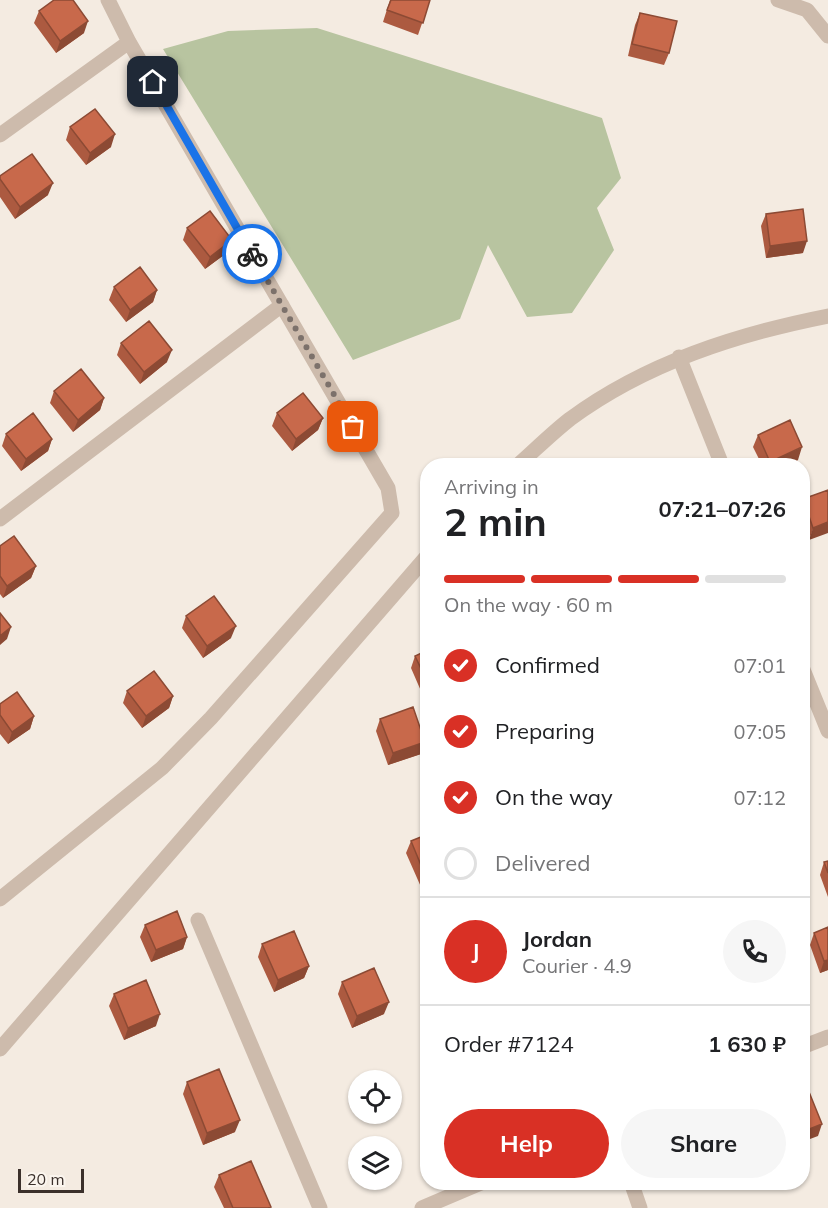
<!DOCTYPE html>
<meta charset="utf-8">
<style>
body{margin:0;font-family:Mulish,sans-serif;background:#f6f6f6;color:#202124;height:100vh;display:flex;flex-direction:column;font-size:22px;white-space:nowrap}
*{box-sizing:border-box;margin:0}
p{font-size:20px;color:#757577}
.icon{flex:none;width:33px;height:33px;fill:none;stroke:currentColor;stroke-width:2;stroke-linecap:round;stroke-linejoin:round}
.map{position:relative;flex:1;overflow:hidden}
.details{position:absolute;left:420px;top:458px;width:390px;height:732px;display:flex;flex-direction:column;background:#fff;border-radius:24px;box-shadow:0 2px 4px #0004}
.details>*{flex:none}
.buttons{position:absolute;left:348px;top:1070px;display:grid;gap:12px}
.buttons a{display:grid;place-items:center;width:54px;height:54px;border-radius:50%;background:#fff;box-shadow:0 2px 4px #0004;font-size:30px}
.scale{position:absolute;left:18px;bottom:15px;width:66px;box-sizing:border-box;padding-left:6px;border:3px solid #3b302b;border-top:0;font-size:16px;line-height:21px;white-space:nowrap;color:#3b302b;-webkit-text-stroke:4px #fbf5ee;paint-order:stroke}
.pin{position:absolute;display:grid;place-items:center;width:51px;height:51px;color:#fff;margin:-26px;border-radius:12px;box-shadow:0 3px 9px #0006}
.courier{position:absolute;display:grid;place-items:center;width:60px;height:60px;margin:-30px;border:4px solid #1a73e8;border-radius:50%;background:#fff;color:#222;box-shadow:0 2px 8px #0007}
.headline em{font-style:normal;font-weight:700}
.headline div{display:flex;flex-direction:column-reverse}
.headline{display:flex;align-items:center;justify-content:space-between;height:102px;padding:0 24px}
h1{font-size:39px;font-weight:700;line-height:45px}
.bar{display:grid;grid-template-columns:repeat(4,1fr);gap:9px 6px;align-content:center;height:72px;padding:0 24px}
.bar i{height:8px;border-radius:4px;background:#e0e0e0}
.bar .on{background:#d93025}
.bar p{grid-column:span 4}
.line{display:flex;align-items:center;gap:15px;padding:0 24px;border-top:2px solid #e0e0e0}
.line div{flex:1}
.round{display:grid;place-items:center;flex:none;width:63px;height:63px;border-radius:32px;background:#f6f6f6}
ol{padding:0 24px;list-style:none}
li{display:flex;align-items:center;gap:18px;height:66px}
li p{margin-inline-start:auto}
li .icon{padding:6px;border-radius:50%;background:#d93025;color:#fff;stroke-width:4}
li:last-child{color:#757577}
li i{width:33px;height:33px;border:3px solid #e0e0e0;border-radius:50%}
.action{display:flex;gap:12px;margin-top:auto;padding:12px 24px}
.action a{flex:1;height:69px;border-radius:36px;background:#d93025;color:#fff;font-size:24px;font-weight:700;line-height:69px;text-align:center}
.action a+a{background:#f6f6f6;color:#202124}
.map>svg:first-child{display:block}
.green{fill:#b8c4a0}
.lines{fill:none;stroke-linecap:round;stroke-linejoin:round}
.minor{stroke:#cdbbac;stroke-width:15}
.wall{fill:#ac5a40}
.shaded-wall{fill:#8c4a34}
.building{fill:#c8694b;stroke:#8c4a34;stroke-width:1.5}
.done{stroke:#7c716b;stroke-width:6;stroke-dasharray:0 10.8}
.route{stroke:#1a73e8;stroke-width:8}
</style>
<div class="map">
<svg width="828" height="1208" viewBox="0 0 828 1208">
<rect width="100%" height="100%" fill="#f4ebe1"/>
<!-- green -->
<path class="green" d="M317 28 602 118 621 178 597 208 614 250 572 313 527 317 488 245 460 319 353 360 163 49 228 31Z"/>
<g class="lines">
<!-- minor -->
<path class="minor" d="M778 0 807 10 828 36
M0 135 129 42
M679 357 722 465
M518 465C535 450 552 433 570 419 646 363 737 334 828 316
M0 519 282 305
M802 667 828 731
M0 899 162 768 211 718 392 513 388 488 129 42 108 0
M198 920 320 1208
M802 1047 828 1037
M0 1049 428 555
M631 1182 640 1208
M422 1208 483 1182"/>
</g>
<!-- wall -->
<path class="wall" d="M390 0H430L418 35 383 22Z
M39 11 84 33 56 53 34 23Z
M640 13 669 53 664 65 628 56 635 25Z
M70 127 111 147 86 165 66 140Z
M0 176 48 195 15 219 0 197Z
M766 214 803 253 766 258 761 226Z
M187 228 228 252 205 269 183 240Z
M114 287 157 290 153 302 126 322 109 300Z
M121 343 167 362 140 384 117 355Z
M54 391 104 398 100 410 73 432 50 403Z
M277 413 323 418 318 430 292 451 272 426Z
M6 434 52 439 48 451 21 471 2 446Z
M758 435 798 460 786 465H762L753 447Z
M828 490 809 540 802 523 803 499Z
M0 546 36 566 31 578 3 598 0 594Z
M186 616 231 638 203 658 182 628Z
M428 650V688L421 691 411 668 415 656Z
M127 691 173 696 169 708 142 728 123 703Z
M0 704 34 716 30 729 8 744 0 734Z
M380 719 421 754 388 765 376 731Z
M428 834V884L421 887 406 853 411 841Z
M828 861V897L820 875 824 862Z
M145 925 187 937 183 949 151 962 140 937Z
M828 927V970L820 973 810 945 814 933Z
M262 944 309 966 304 978 274 992 258 957Z
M342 982 384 1014 352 1028 338 994Z
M114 994 156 1026 124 1040 109 1006Z
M187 1082 235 1132 203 1145 183 1094Z
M219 1175 270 1208H224L214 1187Z"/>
<!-- shaded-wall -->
<path class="shaded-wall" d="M88 21 84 33 56 53 60 41Z
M115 134 111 147 86 165 90 153Z
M53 183 48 195 15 219 20 207Z
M232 240 228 252 205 269 210 257Z
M807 241 803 253 766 258 770 246Z
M157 290 153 302 126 322 130 310Z
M172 350 167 362 140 384 144 372Z
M104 398 100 410 73 432 78 420Z
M323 418 318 430 292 451 296 439Z
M52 439 48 451 21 471 26 459Z
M802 447 798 460 786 465H769L770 462Z
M828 522V533L809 540 813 528Z
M36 566 31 578 3 598 7 586Z
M236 626 231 638 203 658 207 646Z
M11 627 7 639 0 645V636Z
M428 678V688L421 691 426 679Z
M173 696 169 708 142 728 146 716Z
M34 716 30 729 8 744 12 732Z
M425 742 421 754 388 765 393 753Z
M428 874V884L421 887 425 875Z
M187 937 183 949 151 962 156 950Z
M828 960V970L820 973 824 961Z
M309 966 304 978 274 992 278 980Z
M389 1002 384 1014 352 1028 357 1016Z
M160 1014 156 1026 124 1040 128 1028Z
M240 1120 235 1132 203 1145 207 1133Z
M822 1124 818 1136 802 1142V1132Z"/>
<!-- building -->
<path class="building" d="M54 0H73L88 21 60 41 39 11Z
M391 0H430L423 23 387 10Z
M640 13 677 21 669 53 632 44Z
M95 109 115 134 90 153 70 127Z
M32 154 53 183 20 207 0 179V176Z
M803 209 807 241 770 246 766 214Z
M210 211 232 240 210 257 187 228Z
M140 267 157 290 130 310 114 287Z
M149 321 172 350 144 372 121 343Z
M81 369 104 398 78 420 54 391Z
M303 393 323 418 296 439 277 413Z
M33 413 52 439 26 459 6 434Z
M790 420 802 447 770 462 758 435Z
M828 490V522L813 528 803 499Z
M14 536 36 566 7 586 0 576V546Z
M214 596 236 626 207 646 186 616Z
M0 613 11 627 0 636Z
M428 650V678L426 679 415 656Z
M154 671 173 696 146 716 127 691Z
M17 692 34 716 12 732 0 715V704Z
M413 707 425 742 393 753 380 719Z
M428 834V874L425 875 411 841Z
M828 861V873L824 862Z
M177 911 187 937 156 950 145 925Z
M828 927V960L824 961 814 933Z
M294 931 309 966 278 980 262 944Z
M374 968 389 1002 357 1016 342 982Z
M146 980 160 1014 128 1028 114 994Z
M219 1069 240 1120 207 1133 187 1082Z
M805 1082 822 1124 802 1132V1083Z
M251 1161 271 1207 268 1208H233L219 1175Z"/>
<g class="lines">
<!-- done -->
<path class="done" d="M252 254 353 427"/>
<!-- route -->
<path class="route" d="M153 82 252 254"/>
</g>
</svg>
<div class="buttons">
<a><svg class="icon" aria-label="locate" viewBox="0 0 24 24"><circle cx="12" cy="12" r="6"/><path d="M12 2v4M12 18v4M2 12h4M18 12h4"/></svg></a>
<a><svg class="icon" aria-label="layers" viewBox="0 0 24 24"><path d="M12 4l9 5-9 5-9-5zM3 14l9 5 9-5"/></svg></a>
</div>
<div class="scale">20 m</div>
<div class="pin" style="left:353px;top:427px;background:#ea580c"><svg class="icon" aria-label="bag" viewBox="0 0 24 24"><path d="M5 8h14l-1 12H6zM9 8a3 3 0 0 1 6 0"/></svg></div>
<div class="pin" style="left:153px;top:82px;background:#1f2937"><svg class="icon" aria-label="home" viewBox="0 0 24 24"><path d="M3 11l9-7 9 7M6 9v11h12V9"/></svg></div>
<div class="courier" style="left:252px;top:254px"><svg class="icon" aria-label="bike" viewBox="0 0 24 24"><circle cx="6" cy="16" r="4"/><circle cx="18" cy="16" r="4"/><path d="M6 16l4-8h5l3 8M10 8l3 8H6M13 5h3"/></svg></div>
<section class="details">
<div class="headline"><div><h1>2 min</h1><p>Arriving in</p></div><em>07:21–07:26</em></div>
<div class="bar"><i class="on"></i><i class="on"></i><i class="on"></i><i></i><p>On the way · 60 m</p></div>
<ol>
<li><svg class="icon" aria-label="check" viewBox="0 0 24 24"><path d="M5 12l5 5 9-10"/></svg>Confirmed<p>07:01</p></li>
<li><svg class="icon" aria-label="check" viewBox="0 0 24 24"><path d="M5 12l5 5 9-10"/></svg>Preparing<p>07:05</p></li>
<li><svg class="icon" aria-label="check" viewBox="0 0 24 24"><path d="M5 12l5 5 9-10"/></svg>On the way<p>07:12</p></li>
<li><i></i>Delivered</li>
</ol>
<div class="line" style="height:108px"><b class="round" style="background:#d93025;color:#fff">J</b><div><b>Jordan</b><p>Courier · 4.9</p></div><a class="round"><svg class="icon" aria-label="phone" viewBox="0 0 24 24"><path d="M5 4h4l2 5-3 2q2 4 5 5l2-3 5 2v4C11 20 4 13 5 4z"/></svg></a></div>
<div class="line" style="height:78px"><div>Order #7124</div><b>1 630 ₽</b></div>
<div class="action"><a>Help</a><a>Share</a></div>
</section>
</div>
